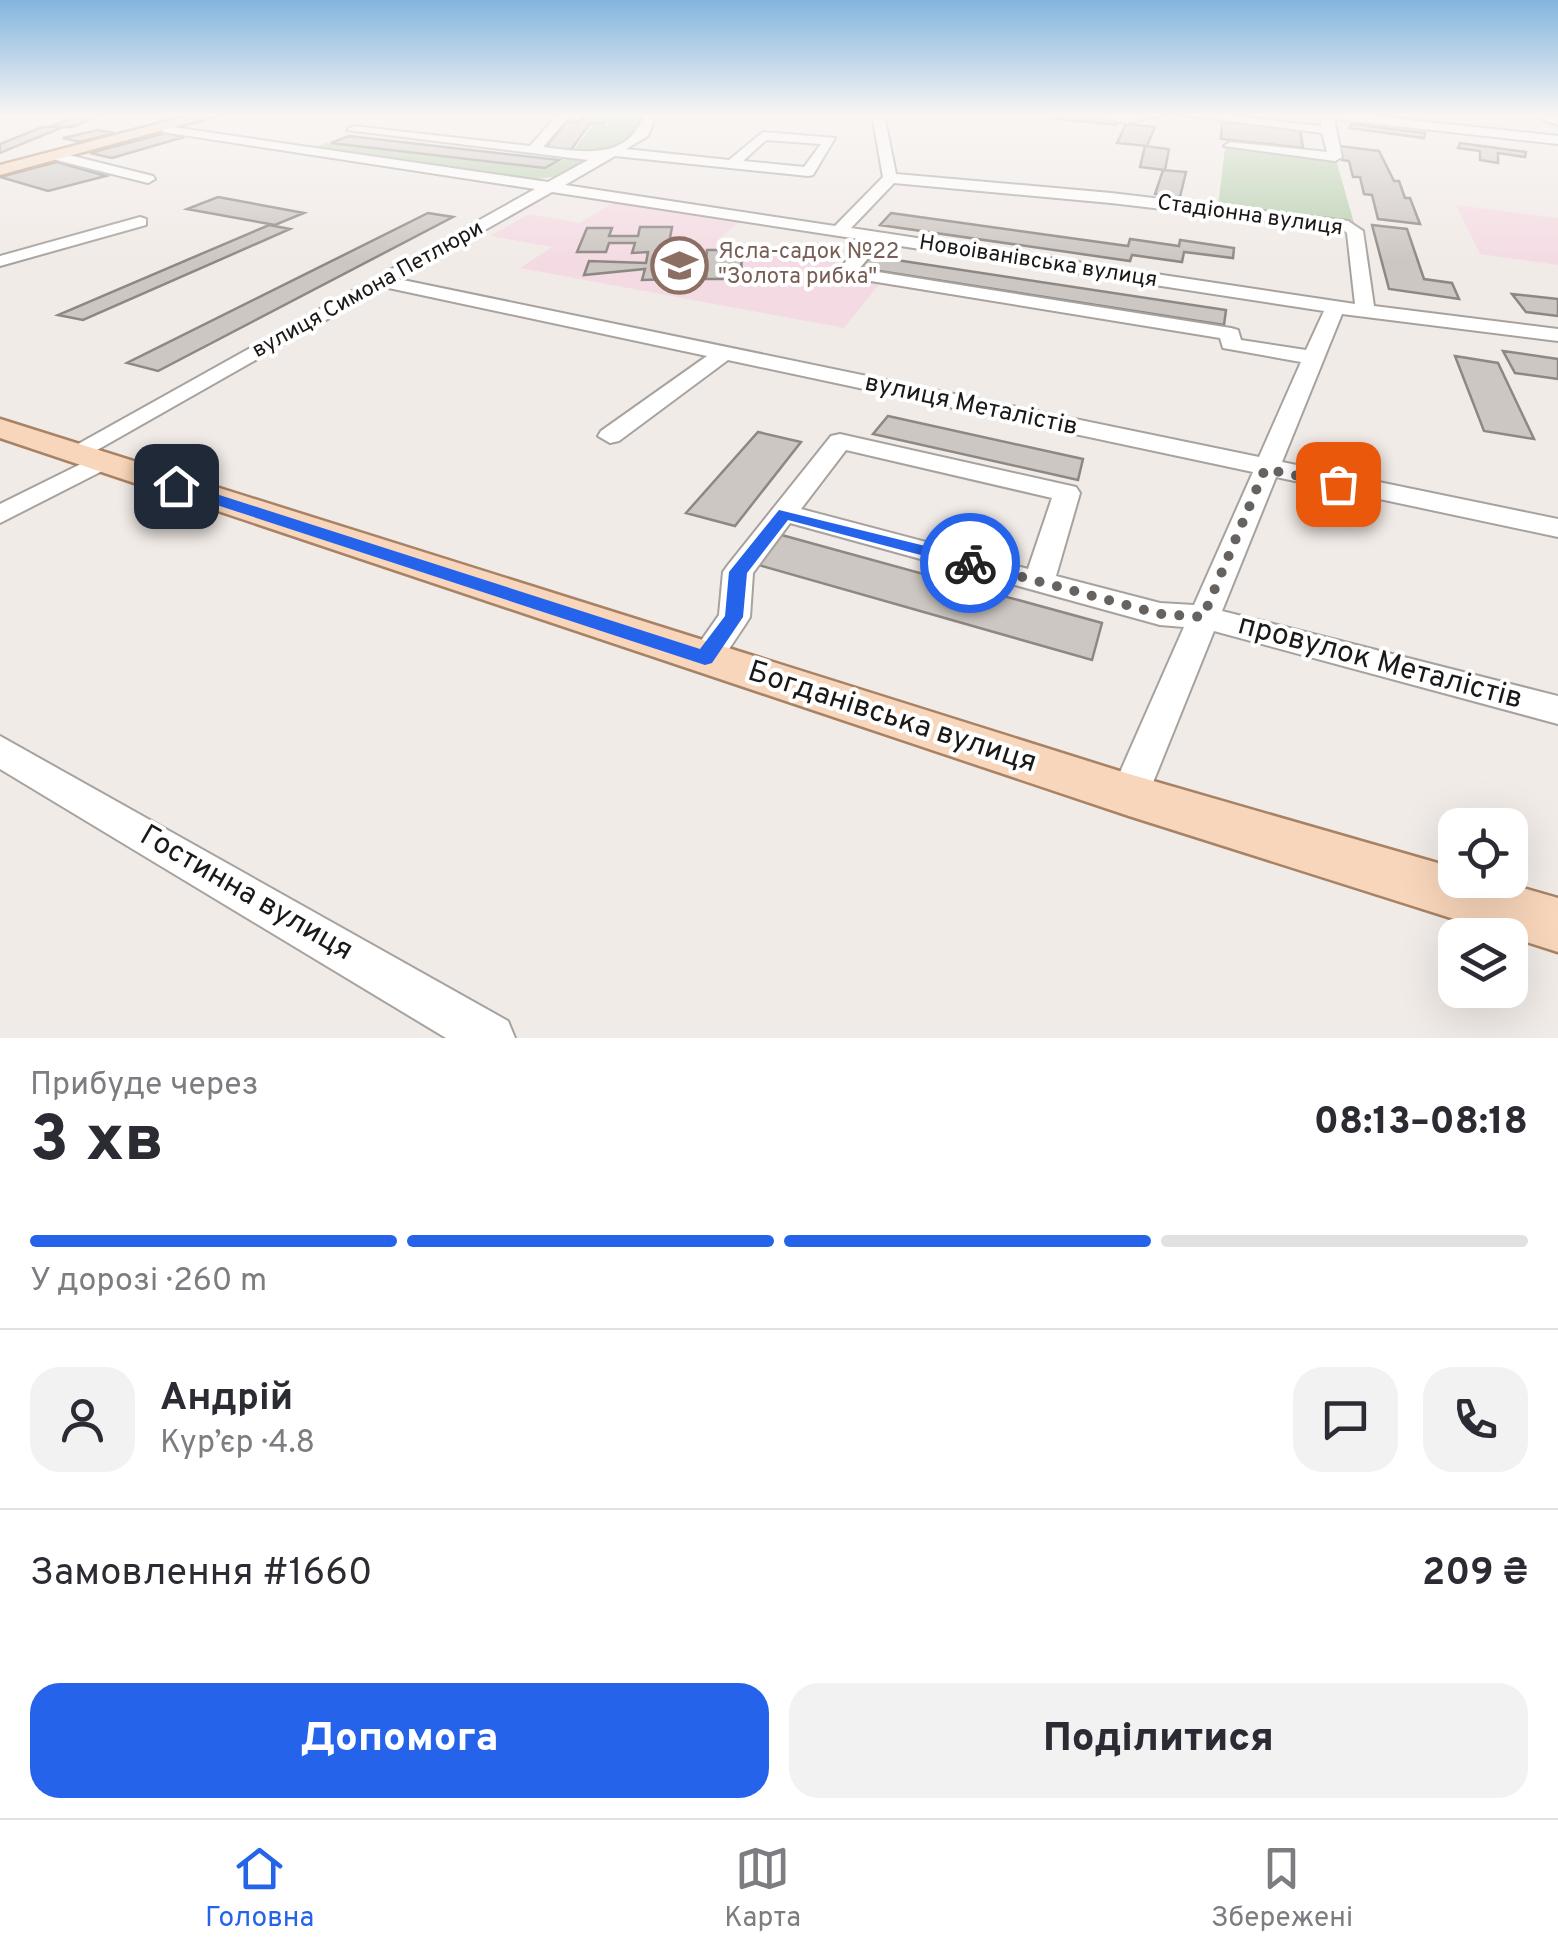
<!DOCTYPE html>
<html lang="uk">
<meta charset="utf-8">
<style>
body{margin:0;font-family:Overpass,sans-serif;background:#f2f2f3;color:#2b2b33;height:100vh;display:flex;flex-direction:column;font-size:38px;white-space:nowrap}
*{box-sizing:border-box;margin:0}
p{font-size:32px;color:#7c7c81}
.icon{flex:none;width:55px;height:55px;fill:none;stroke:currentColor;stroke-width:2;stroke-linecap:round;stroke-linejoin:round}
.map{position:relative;height:1038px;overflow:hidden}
.details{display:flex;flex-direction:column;background:#fff;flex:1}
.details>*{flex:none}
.tools{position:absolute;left:1438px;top:808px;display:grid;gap:20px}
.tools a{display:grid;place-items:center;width:90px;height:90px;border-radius:20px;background:#fff;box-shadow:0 10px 40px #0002;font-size:50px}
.pin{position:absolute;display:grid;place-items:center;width:85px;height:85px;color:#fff;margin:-42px;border-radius:20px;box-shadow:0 5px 15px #0006}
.courier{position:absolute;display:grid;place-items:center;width:100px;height:100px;margin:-50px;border:8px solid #2563eb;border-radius:50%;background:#fff;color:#222;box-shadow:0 2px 12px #0007}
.summary em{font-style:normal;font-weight:800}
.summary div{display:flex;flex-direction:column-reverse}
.summary{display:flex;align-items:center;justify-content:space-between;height:170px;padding:0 30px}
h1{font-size:65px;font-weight:800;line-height:75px}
.bar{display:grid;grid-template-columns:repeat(4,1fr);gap:15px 10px;align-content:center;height:120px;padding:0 30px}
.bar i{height:12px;border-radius:8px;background:#e1e1e2}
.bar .on{background:#2563eb}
.bar p{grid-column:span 4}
.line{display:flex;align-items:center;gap:25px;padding:0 30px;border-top:2px solid #e1e1e2}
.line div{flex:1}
.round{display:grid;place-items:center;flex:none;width:105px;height:105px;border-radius:30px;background:#f2f2f3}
.action{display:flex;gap:20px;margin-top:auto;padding:20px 30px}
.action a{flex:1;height:115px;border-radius:30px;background:#2563eb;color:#fff;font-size:40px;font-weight:800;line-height:115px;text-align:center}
.action a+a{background:#f2f2f3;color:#2b2b33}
.menu{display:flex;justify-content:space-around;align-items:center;height:140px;border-top:2px solid #e1e1e2;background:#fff;font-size:28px;color:#7c7c81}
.menu a{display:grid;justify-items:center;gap:5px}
.menu .on{color:#2563eb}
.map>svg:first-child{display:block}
.education{fill:#f4dbe3}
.green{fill:#b7d0af}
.building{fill:#cdc7c3;stroke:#8d8884;stroke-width:2.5}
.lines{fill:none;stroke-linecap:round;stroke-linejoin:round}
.minor-casing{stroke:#a7a29e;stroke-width:4}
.major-casing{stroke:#a88264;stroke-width:5}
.minor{fill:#fff;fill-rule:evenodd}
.major{fill:#f8d6bb;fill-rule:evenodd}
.route{fill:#2563eb}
.done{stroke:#666260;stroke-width:10;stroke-dasharray:0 18}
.labels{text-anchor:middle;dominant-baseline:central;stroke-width:8;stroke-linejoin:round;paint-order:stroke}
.far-street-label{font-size:22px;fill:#1b1918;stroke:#fff}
.far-education-label{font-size:22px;fill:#785e54;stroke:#fff;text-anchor:start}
.street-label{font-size:25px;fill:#1b1918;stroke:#fff}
.near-street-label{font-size:30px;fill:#1b1918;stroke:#fff}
</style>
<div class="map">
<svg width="1558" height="1038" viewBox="0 0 1558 1038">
<rect width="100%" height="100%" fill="#f1ebe7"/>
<!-- education -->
<path class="education" d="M614 202 740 222 715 242 836 262 827 273 881 282 844 328 520 268 552 247 490 236 529 214 580 223Z
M1456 205 1558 218V265L1480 254Z"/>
<!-- green -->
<path class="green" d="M612 115H642L635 134 558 176 537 179 316 147 326 143 546 169 572 155 539 150 573 151 594 124H606Z
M1225 148 1336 160 1354 223 1218 207Z"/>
<!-- building -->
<path class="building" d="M78 115H100L72 127H50Z
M585 115H609L604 123H590L571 150 544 149 566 122H579Z
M1051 115H1078L1120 120 1117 125 1049 118Z
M1222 122 1300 129 1303 148 1221 139Z
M1126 124 1155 127 1147 146 1117 143Z
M1351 124 1425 133 1424 138 1349 128Z
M42 127H63L0 153V144Z
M98 130 114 133 80 142 63 138Z
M166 133 184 137 112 158 90 153Z
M349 136 559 160 545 168 331 143Z
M1460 143 1526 152 1525 157 1498 153V163L1480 160V151L1458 148Z
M1145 146 1169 149 1165 170 1140 167Z
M1339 146 1379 151 1394 181H1399L1405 198H1410L1420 224 1378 219 1372 195 1364 194 1360 177H1353L1349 161 1342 160Z
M57 162 106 176 48 191 0 177Z
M1163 170 1186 172 1180 197 1155 194Z
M218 197 304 213 275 225 187 209Z
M428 213 453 217 158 371 127 363Z
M891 213 1128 246 1130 239 1179 246 1180 240 1234 248 1233 258 1184 252 1182 262 1132 255 1130 261 880 225Z
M269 225 290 229 83 320 58 315Z
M1372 225 1407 229 1424 279 1452 283 1459 299 1389 289Z
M640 227H672L670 238H684L681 261H706L707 250H742L741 279H706L707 269H676L674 279 642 280 645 269 584 275 589 261 646 263 648 252 632 253 635 243H609L606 252H577L587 228H612L609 236H638Z
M870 256 1226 310 1224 325 860 268Z
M1512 294 1558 299V316L1526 312Z
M1503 351 1558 359V379L1515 373Z
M1455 356 1498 363 1534 439 1484 431Z
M888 416 1083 459 1078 480 873 434Z
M758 432 801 442 735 526 686 513Z
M778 534 1102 623 1092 660 755 564Z"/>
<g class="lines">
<defs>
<path id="minor" d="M557 115H576L565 121 543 147C582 152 628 161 644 115H656L648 136 626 149 729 160 763 132 835 138 813 175 808 176 615 156 565 185 835 226 883 177 872 115H884L896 174 1111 193 1348 221 1363 231 1374 306 1558 329V341L1342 314 1282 462 1558 519V537L1276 477 1222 611 1558 696V724L1214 631 1148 795 1143 807 1129 811 1115 807 1110 795 1184 627 1160 625 790 523 753 573 750 617 745 625 717 667 705 670 693 667 689 658 719 615 723 572 728 565 831 436 840 434 1076 487 1080 493 1056 576 1160 603 1194 605 1253 472 728 360 619 441 610 443 598 436 601 431 707 356 384 287 83 458H65L62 453 535 189 163 132 159 125 548 182 588 160 347 130 353 126 530 146ZM766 140 821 144 804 167 743 161ZM894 183 1111 203 1344 230 1347 233 1355 304 851 228ZM552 192 865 240 840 268V276L1220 338 1223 348 1301 362 1259 457 398 279ZM881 243 1324 311 1306 350 1241 340 1238 330 1231 328 859 269ZM846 450 1052 498 1028 569 801 509Z
M1086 115H1162L1127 123Z
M1182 115H1223L1321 126 1322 115H1365L1558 136V144L1334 119 1342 157 1335 161 1224 146 1230 142 1327 152 1322 133Z
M1533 115 1558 117V125L1535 117Z
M57 152 153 176 155 179 148 183 52 159 50 156Z
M140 217 146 219V225L0 266V256Z
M101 454 114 462 110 467 0 523V504Z
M0 736 508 1021 515 1038H446L0 769Z"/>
<path id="major" d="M192 115H218L0 175V165Z
M0 419 1129 774 1455 868V880H1495L1558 898V952L1129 816 0 438Z"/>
</defs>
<!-- minor casing -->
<use href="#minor" class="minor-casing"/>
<!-- major casing -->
<use href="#major" class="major-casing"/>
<!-- minor -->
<use href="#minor" class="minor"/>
<!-- major -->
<use href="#major" class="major"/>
</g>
<!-- sky -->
<linearGradient id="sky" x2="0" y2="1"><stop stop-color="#83b5de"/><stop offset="0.44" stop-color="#f9f6f4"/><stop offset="1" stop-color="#f9f6f4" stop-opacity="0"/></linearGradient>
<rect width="1558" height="261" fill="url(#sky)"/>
<!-- route -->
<path class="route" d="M171 483H182L700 649 725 616 729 572 779 510 970 557 979 563 970 568 788 520 747 573 743 617 712 663 705 665 171 490Z"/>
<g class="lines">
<!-- done -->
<path class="done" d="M970 563 1160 614 1203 617 1265 469 1338 484"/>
</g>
<!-- icons -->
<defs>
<symbol id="school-ring" viewBox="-11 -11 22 22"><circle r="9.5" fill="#fff" stroke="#8d6e63" stroke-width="1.5"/><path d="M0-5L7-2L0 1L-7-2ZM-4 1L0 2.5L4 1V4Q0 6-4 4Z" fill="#8d6e63"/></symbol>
</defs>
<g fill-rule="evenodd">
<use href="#school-ring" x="648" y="234" width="63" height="63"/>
</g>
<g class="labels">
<!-- far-street labels -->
<g class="far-street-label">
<text transform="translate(1250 216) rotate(8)">Стадіонна вулиця</text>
<text transform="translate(1038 262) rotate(9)">Новоіванівська вулиця</text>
<text transform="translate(368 290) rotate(-29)">вулиця Симона Петлюри</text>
</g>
<!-- far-education labels -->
<g class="far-education-label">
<text x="718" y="252">Ясла-садок №22<tspan x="718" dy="25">"Золота рибка"</tspan></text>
</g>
<!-- street labels -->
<g class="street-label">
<text transform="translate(971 406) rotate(12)">вулиця Металістів</text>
</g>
<!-- near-street labels -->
<g class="near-street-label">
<text transform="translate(1380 663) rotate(15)">провулок Металістів</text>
<text transform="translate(892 718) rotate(18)">Богданівська вулиця</text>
<text transform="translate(246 894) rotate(30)">Гостинна вулиця</text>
</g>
</g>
</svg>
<div class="tools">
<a><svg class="icon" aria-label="locate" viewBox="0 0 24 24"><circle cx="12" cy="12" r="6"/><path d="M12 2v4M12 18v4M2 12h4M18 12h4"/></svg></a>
<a><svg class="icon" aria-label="layers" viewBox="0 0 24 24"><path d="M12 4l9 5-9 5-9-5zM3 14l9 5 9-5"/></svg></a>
</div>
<div class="pin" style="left:1338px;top:484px;background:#ea580c"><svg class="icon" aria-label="bag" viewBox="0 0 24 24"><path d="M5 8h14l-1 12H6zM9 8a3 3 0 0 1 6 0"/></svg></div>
<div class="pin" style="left:176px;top:486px;background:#1f2937"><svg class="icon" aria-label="home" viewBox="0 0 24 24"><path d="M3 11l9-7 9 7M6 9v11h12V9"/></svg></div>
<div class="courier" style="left:970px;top:563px"><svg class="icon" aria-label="bike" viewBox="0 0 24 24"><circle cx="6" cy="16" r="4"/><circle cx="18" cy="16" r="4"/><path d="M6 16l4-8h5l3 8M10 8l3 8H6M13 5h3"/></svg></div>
</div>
<section class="details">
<div class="summary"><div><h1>3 хв</h1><p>Прибуде через</p></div><em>08:13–08:18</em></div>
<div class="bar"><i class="on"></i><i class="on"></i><i class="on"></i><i></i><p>У дорозі · 260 m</p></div>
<div class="line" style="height:180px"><a class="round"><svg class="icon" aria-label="person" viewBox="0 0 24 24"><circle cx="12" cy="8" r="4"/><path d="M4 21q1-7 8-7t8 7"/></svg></a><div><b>Андрій</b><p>Кур’єр · 4.8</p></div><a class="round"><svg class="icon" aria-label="chat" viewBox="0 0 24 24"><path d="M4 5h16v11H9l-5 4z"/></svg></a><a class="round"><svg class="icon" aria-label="phone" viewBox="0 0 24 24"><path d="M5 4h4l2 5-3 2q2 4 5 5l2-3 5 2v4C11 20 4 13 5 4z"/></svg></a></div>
<div class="line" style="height:130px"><div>Замовлення #1660</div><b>209 ₴</b></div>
<div class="action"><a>Допомога</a><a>Поділитися</a></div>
</section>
<nav class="menu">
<a class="on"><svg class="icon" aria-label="home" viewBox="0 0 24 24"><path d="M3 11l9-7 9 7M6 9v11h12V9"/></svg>Головна</a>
<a><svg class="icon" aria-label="map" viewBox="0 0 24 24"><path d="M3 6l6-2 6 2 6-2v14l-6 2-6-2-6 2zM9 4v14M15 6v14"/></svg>Карта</a>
<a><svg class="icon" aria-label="saved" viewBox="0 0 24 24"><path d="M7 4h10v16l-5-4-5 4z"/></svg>Збережені</a>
</nav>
